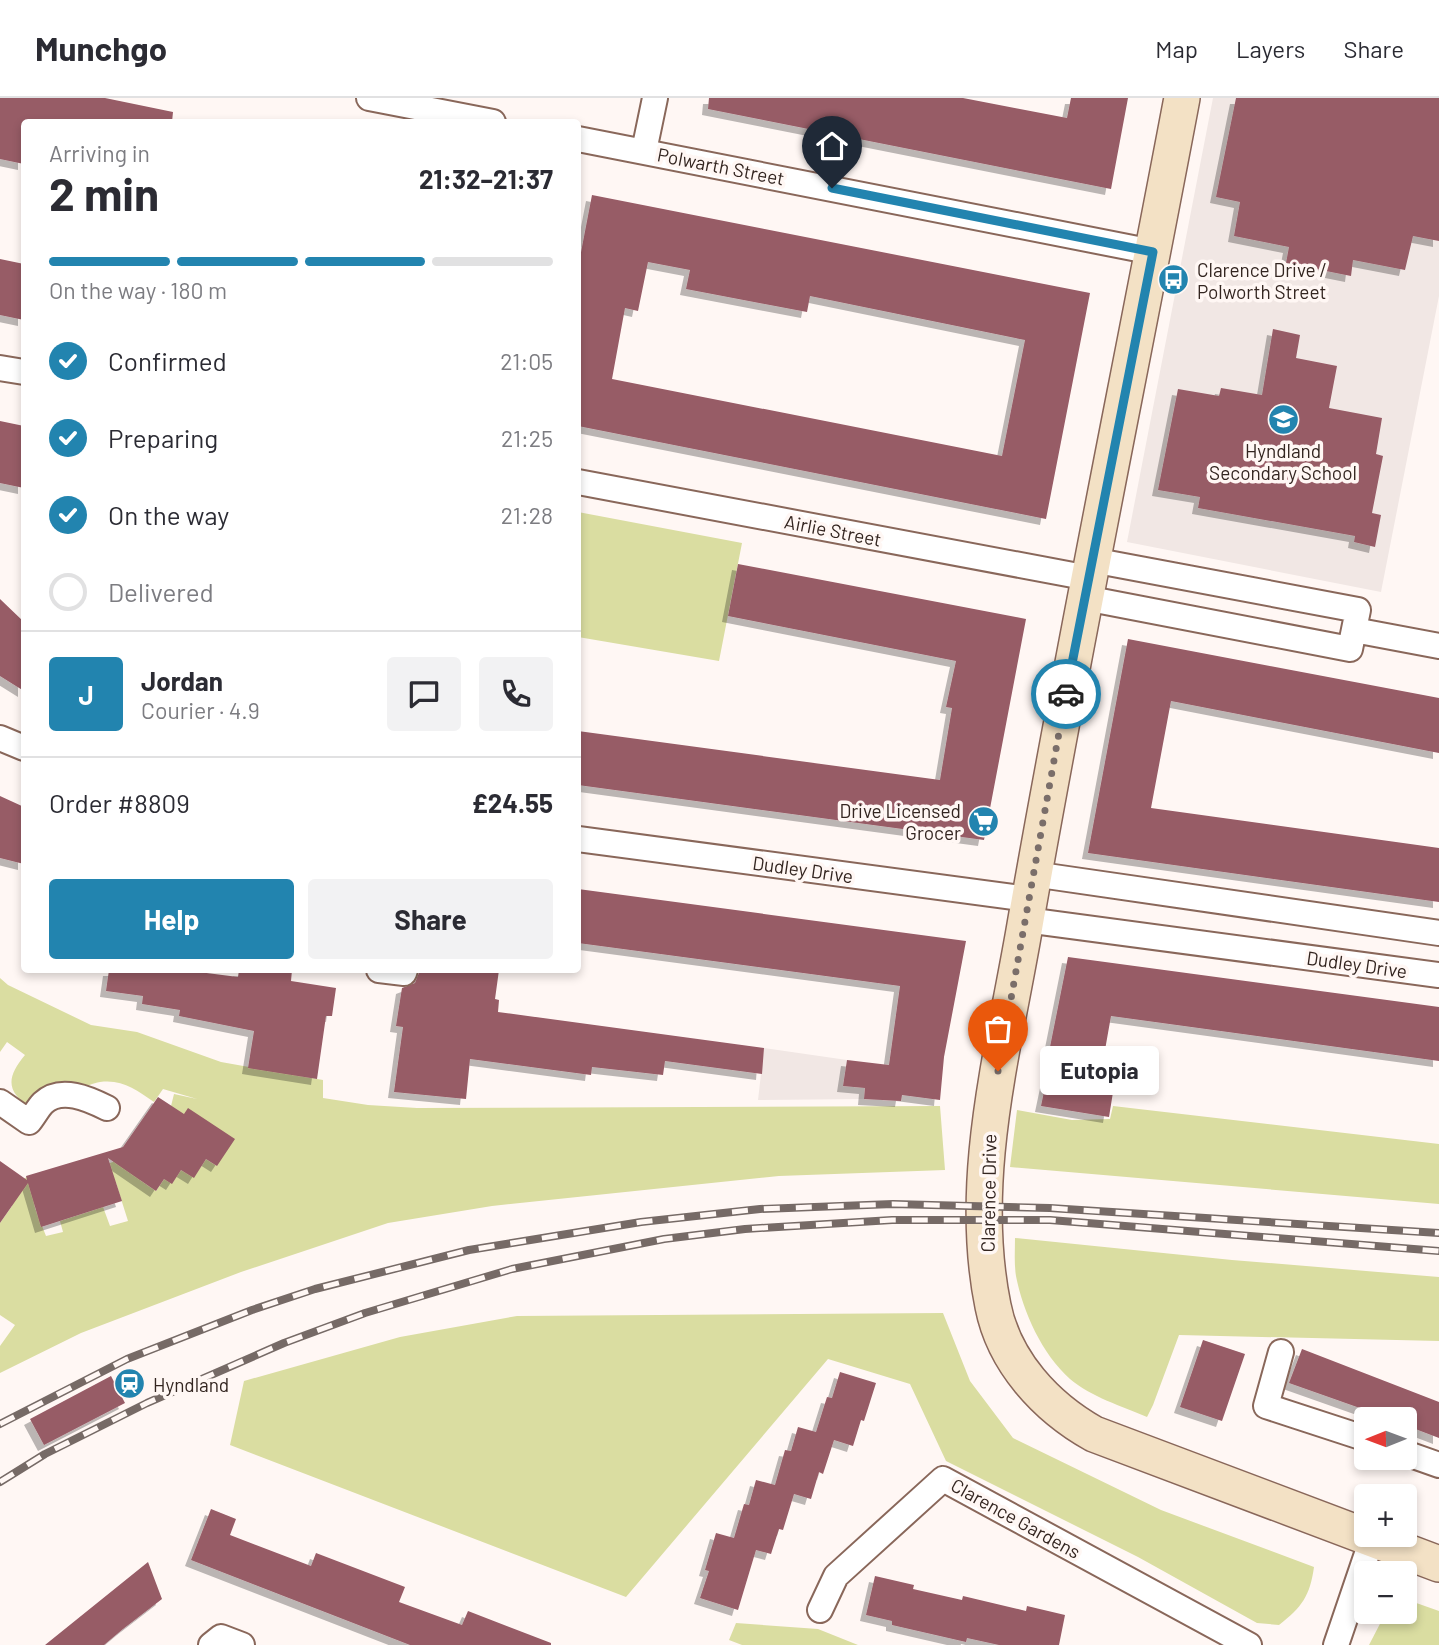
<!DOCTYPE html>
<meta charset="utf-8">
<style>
body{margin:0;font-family:Barlow,sans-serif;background:#f2f2f3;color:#2b2b33;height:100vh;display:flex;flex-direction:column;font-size:26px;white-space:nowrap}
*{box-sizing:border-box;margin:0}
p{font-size:23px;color:#7c7c81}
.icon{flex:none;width:38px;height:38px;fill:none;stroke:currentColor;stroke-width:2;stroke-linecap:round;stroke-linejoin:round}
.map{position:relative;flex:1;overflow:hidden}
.sheet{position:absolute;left:21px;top:21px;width:560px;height:854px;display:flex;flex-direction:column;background:#fff;border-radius:7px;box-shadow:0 4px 10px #0003}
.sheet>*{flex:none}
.needle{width:46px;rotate:269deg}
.buttons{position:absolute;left:1354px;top:1309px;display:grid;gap:14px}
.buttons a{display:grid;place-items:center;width:63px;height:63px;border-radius:7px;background:#fff;box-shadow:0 4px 10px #0003;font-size:35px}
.pin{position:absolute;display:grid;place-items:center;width:60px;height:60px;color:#fff;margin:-72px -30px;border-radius:50% 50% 50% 0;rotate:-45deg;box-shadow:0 0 7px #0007}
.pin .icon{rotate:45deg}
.courier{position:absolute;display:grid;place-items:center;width:70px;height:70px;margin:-35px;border:5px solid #2284af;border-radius:50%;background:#fff;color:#222;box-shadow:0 2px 9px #0007}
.bubble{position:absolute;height:49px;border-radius:7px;background:#fff;box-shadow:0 4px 10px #0003;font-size:23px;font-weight:700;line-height:49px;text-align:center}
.head em{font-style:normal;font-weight:700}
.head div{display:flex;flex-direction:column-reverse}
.head{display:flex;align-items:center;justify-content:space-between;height:119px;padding:0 28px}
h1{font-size:46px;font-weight:700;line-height:52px}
.bar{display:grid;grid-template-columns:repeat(4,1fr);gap:10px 7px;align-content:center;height:84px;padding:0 28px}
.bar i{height:9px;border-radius:5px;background:#e1e1e2}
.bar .selected{background:#2284af}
.bar p{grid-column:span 4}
.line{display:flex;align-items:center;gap:18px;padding:0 28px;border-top:2px solid #e1e1e2}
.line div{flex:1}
.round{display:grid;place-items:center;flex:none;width:74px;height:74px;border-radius:7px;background:#f2f2f3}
ol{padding:0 28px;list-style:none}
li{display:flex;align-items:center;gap:21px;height:77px}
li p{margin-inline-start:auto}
li .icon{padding:7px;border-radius:50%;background:#2284af;color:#fff;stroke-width:4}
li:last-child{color:#7c7c81}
li i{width:38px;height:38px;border:4px solid #e1e1e2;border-radius:50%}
.primary-button{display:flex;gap:14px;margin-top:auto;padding:14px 28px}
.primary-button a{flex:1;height:80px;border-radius:7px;background:#2284af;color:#fff;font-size:28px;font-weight:700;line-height:80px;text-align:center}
.primary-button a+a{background:#f2f2f3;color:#2b2b33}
header{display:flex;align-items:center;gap:42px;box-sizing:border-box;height:98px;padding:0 35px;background:#fff;border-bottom:2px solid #e1e1e2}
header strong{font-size:33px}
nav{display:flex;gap:38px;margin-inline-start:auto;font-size:24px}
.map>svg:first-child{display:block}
.built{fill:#f1e7e4}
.green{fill:#dadda1}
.building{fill:#975b66;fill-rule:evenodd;filter:url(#shadow)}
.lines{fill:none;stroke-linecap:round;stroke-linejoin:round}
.street-casing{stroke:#89675a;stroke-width:28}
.secondary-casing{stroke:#89675a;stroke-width:38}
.street{stroke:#fff;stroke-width:24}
.secondary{stroke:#f3e1c5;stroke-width:35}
.rail-casing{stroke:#766a66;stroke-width:8}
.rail{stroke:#fff7f4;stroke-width:5;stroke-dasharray:16;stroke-linecap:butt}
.done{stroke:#7a6e6a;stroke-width:7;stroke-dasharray:0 12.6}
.route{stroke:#2284af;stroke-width:9}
.labels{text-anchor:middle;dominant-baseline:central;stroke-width:7;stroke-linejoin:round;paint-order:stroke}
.street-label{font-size:19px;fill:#332520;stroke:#fff7f4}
.poi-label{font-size:19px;fill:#332520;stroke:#fff7f4;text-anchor:start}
</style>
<header>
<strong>Munchgo</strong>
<nav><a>Map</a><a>Layers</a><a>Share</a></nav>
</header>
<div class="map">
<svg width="1439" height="1547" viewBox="0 0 1439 1547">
<defs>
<filter id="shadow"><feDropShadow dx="-6" dy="6" stdDeviation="0" flood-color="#0004"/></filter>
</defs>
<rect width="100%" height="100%" fill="#fff7f4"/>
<!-- built -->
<path class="built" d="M1213 0H1439V198L1381 494 1127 444Z
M764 950 847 962 843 988 865 990 864 1001 758 1002Z"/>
<!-- green -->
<path class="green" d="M578 414 742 445 719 563 578 539Z
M0 880 8 887 91 927 137 934 221 964 323 982V1000L368 1007 417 1010 940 1008 945 1072 779 1078 492 1108 388 1125 241 1174 81 1235 0 1275V1248L15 1227 0 1217V1125L12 1108 8 1105 25 1080 31 1077 35 1110 46 1138 63 1134 60 1123 103 1109 110 1128 128 1123 116 1085 104 1067 113 1064 116 1059 142 1078 140 1082 156 1093 164 1081 172 1085 181 1072 194 1079 206 1061 217 1068 184 1017 171 1008 174 996 197 1001 163 991 154 1004C136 992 123 981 100 984 93 985 86 989 79 989 48 988 50 979 31 1010 5 993 7 979 25 957L7 944 0 954Z
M1113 1008 1439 1046V1106L1010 1069 1017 1012 1072 1022 1110 1021Z
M1015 1140 1232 1162 1439 1179V1243L1179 1237 1153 1307 1147 1319C1122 1308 1091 1299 1070 1281 1042 1256 1023 1214 1016 1178 1014 1166 1015 1152 1015 1140Z
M943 1215 970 1283 1013 1340 1161 1412 1314 1469C1310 1498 1302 1509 1279 1527L1257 1525 1138 1459 946 1363 910 1286 828 1261 626 1499 230 1347 244 1283 400 1239 517 1218Z
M1405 1501 1439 1513V1547H1369L1383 1520 1389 1514H1405Z
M736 1525 818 1531 858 1547H742L729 1542Z"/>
<!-- building -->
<path class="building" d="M0 0H105L173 14 172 24H24V66L0 61Z
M709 0H963L1067 20 1071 0H1128L1111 91 708 11Z
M1236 0H1439V143L1413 138 1405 172 1353 162 1351 178 1286 165 1289 149 1234 138 1240 104 1216 99Z
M592 97 1090 195 1046 421 578 328V170ZM648 164 690 172 686 191 807 214 810 198 1025 242 1002 358 612 281 625 210 638 213Z
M0 161 24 166V222L0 217Z
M1273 231 1300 237 1296 260 1337 268 1329 310 1382 320 1376 356 1383 358 1372 415 1381 417 1375 449 1354 444 1355 438 1198 410 1200 399 1158 392 1178 291 1219 298 1221 290 1262 297Z
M0 323 24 328V390L0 385Z
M738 466 1026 521 984 742 578 687V633L940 682 952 610 946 609 956 563 728 518Z
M0 501 24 524V593L0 578Z
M1128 541 1439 600V655L1171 603 1151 710 1439 750V804L1088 755Z
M0 698 24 709V766L0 760Z
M578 791 966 843 944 959 940 1002 902 997 901 1003 864 1001 865 990 843 988 847 962 889 967 900 888 578 845Z
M1068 859 1439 909V963L1111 918 1099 986 1114 988 1109 1019 1041 1008 1049 970 1046 969Z
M109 872H183L238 879 239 872H292L291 883 336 890 332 918H326L317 981 248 970 254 933 179 918 180 912 142 906 143 898 106 893Z
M420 872H499L495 901 499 902 498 914 764 950 762 976 665 963 663 977 592 969 591 977 470 961 466 1001 394 994 403 929 396 928 402 890 415 885Z
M158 999 184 1016 188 1010 235 1041 217 1068 206 1061 194 1080 181 1072 172 1086 164 1081 156 1093 108 1060 122 1103 41 1129 28 1085 0 1125V1063L27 1082 26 1078 123 1049Z
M1203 1242 1245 1256 1222 1323 1180 1309Z
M1302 1251 1439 1304V1340L1405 1327V1321H1391L1289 1285Z
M840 1274 876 1285 864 1323 861 1322 853 1348 834 1342 823 1376 819 1374 811 1401 794 1396 783 1432 779 1431 771 1456 756 1452 738 1512 700 1500 709 1473 705 1472 716 1435 734 1440 744 1406 749 1407 756 1382 775 1387 785 1352 791 1353 798 1329 816 1334 827 1299 832 1300Z
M111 1278 125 1305 44 1347 30 1321Z
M211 1411 236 1421 230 1437 311 1468 316 1455 405 1489 399 1504 462 1527 468 1513 551 1545V1547H410L191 1462Z
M148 1464 162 1501 123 1531 104 1547H45Z
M875 1478 914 1487 913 1491 962 1502 963 1498 1026 1513 1027 1508 1065 1517 1059 1547H999L967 1540 966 1544 892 1527V1523L866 1517Z"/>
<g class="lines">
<defs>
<path id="street" d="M369 0 493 24
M578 41 1153 154
M644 53 655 0
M0 270 24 274
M578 384 1089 480
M1085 500 1350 551 1358 512 1092 462
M1354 532 1439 548
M0 640 24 650
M578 741 1029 801
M1033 776 1439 835
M1026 822 1439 877
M379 872 404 875 405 872
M0 1004 29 1024C34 1018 38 1010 43 1005 61 988 89 1001 107 1010
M1281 1254 1266 1308 1367 1341
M1405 1355 1439 1367
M820 1512 836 1478 943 1381 1249 1547
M211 1547 221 1539 242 1547
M1336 1547 1372 1441"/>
<path id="secondary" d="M1182 0C1130 276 1073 550 1025 827 1004 951 967 1081 993 1208 1004 1264 1046 1309 1094 1336L1439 1466"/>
</defs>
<!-- street casing -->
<use href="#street" class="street-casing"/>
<!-- secondary casing -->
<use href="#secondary" class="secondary-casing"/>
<!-- street -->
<use href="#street" class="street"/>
<!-- secondary -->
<use href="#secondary" class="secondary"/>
<defs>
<path id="rail" d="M0 1326 127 1261 252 1212 315 1191 469 1152 641 1124 760 1111 893 1106 1050 1110 1439 1135
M0 1384 45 1356 147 1305 284 1245 365 1215 512 1171 664 1141 745 1131 892 1122H1050L1439 1153"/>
</defs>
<!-- rail casing -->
<use href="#rail" class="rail-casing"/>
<!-- rail -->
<use href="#rail" class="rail"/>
</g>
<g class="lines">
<!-- done -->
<path class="done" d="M998 973 1066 596"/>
<!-- route -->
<path class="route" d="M832 90 1153 154 1066 596"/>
</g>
<!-- icons -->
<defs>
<symbol id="bus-disc" viewBox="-11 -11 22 22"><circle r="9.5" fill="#2284af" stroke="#fff7f4"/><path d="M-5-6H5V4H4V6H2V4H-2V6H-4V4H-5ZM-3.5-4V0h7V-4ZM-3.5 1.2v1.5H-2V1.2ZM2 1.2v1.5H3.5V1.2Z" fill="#fff"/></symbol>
<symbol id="school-disc" viewBox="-11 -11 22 22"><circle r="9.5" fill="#2284af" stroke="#fff7f4"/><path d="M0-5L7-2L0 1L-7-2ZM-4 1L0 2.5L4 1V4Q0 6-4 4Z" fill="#fff"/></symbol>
<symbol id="supermarket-disc" viewBox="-11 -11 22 22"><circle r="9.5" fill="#2284af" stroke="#fff7f4"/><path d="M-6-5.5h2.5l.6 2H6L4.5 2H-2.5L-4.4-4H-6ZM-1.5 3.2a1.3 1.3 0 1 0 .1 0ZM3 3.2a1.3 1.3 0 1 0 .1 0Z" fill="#fff"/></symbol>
<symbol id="station-disc" viewBox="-11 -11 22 22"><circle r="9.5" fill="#2284af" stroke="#fff7f4"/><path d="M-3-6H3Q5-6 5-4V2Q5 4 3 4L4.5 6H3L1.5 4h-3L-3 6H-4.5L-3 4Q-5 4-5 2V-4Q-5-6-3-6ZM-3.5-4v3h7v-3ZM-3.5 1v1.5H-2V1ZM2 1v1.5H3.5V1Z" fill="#fff"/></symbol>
</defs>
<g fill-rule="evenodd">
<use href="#bus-disc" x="1156" y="164" width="35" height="35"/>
<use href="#school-disc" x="1266" y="304" width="35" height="35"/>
<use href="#supermarket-disc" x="966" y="706" width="35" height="35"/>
<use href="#station-disc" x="112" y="1268" width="35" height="35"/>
</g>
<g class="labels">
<!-- street labels -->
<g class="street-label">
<text transform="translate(721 68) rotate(11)">Polwarth Street</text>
<text transform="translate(833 432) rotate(11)">Airlie Street</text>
<text transform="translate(803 771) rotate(8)">Dudley Drive</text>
<text transform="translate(1357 866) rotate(8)">Dudley Drive</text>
<text transform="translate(988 1095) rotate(-89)">Clarence Drive</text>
<text transform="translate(1016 1420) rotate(29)">Clarence Gardens</text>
</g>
<!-- poi labels -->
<g class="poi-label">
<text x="1197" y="171">Clarence Drive /<tspan x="1197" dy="22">Polworth Street</tspan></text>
<text x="1283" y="352" text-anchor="middle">Hyndland<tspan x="1283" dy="22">Secondary School</tspan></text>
<text x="961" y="712" text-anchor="end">Drive Licensed<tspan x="961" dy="22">Grocer</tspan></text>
<text x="153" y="1286">Hyndland</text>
</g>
</g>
</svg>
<div class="buttons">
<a><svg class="needle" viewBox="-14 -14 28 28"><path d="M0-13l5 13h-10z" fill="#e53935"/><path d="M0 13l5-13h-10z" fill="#7c7c81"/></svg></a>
<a>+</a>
<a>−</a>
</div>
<div class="pin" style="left:998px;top:973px;background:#ea580c"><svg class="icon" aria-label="bag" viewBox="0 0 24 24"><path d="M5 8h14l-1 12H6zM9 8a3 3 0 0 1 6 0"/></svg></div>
<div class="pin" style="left:832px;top:90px;background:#1f2937"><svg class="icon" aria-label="home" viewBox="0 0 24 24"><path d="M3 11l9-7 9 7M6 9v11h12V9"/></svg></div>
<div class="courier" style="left:1066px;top:596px"><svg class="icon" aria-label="car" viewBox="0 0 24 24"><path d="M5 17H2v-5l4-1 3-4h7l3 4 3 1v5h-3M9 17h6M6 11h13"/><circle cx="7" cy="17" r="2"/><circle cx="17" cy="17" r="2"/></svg></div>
<div class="bubble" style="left:1040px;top:948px;width:119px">Eutopia</div>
<section class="sheet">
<div class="head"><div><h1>2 min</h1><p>Arriving in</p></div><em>21:32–21:37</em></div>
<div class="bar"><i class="selected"></i><i class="selected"></i><i class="selected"></i><i></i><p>On the way · 180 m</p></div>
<ol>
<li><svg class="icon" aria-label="check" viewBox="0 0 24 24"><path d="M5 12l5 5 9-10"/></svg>Confirmed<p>21:05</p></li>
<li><svg class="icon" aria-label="check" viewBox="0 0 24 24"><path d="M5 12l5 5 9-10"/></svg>Preparing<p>21:25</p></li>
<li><svg class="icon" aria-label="check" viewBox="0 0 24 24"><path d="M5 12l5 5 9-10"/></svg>On the way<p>21:28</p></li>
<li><i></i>Delivered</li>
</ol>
<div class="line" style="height:126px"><b class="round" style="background:#2284af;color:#fff">J</b><div><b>Jordan</b><p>Courier · 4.9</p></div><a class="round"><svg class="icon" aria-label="chat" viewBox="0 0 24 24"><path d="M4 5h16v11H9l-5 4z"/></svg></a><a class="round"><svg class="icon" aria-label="phone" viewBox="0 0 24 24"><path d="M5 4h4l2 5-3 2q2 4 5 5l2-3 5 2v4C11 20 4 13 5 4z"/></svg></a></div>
<div class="line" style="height:91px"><div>Order #8809</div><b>£24.55</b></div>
<div class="primary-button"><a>Help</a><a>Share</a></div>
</section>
</div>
